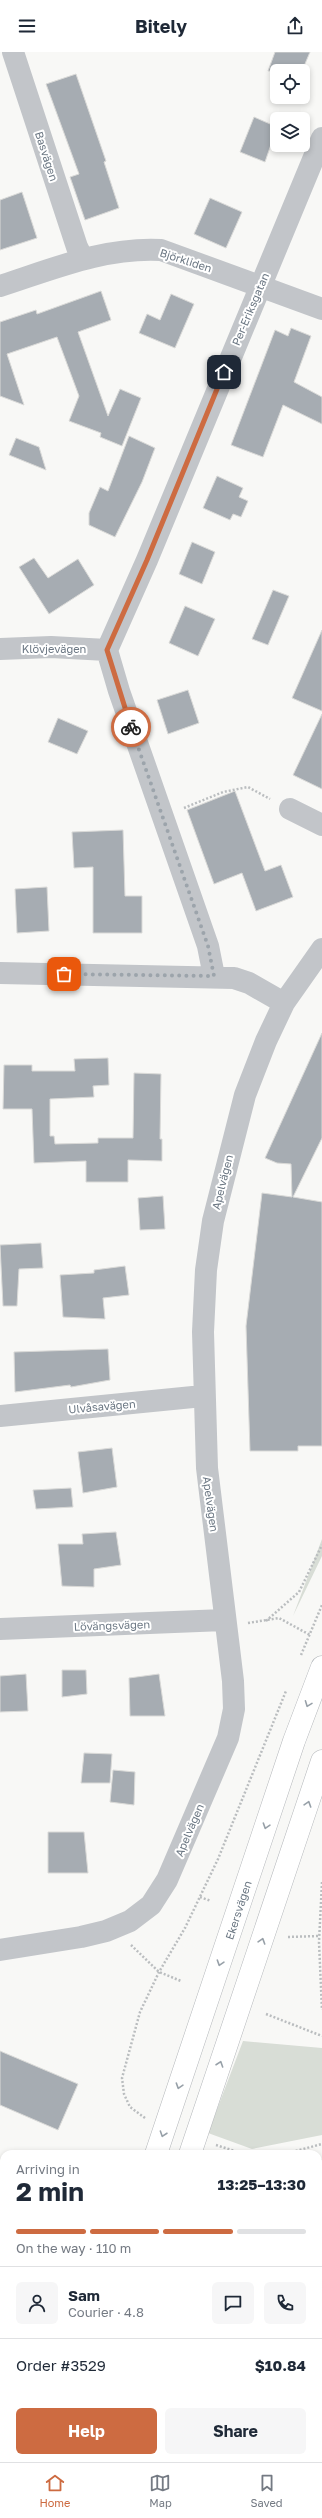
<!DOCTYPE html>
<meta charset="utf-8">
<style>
body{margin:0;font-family:"Golos Text",sans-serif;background:#f6f6f7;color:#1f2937;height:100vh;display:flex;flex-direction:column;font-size:15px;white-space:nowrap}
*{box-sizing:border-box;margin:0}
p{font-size:13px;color:#747a83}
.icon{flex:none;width:22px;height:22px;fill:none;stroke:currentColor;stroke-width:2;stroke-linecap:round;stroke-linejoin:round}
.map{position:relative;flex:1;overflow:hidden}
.sheet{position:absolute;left:0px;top:2098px;width:322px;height:312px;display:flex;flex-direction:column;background:#fff;border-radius:12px 12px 0 0;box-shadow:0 2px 6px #0003}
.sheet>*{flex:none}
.fabs{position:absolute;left:270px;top:12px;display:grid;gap:8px}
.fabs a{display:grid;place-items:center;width:40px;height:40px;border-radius:6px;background:#fff;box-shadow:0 2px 6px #0003;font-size:20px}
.pin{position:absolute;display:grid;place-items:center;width:34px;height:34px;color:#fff;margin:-17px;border-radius:8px;box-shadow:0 2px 6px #0006}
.courier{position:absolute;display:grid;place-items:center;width:40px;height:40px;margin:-20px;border:3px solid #cd6b41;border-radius:50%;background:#fff;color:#222;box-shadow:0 1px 5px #0007}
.headline em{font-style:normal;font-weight:700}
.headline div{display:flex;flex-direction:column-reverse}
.headline{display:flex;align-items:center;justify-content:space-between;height:68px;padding:0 16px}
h1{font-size:26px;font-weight:700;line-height:30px}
.bar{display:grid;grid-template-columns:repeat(4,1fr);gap:6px 4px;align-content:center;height:48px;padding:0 16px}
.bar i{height:5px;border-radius:3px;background:#e0e1e3}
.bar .on{background:#cd6b41}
.bar p{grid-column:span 4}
.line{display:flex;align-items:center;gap:10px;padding:0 16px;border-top:1px solid #e0e1e3}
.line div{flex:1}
.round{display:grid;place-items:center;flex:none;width:42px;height:42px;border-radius:6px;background:#f6f6f7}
.primary-button{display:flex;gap:8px;margin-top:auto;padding:8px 16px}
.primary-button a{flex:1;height:46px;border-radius:6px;background:#cd6b41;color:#fff;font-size:16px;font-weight:700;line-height:46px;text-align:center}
.primary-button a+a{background:#f6f6f7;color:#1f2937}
header{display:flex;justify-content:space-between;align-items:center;height:52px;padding:0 16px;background:#fff;font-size:18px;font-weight:700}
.tabs{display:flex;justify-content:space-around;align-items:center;height:56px;border-top:1px solid #e0e1e3;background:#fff;font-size:11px;color:#747a83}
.tabs a{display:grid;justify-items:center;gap:2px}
.tabs .on{color:#cd6b41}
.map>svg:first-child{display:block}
.green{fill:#d8ddd6}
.building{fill:#a6acb2;stroke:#dadad8}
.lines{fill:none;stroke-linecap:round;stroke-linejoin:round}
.major-casing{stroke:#b4b7bb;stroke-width:23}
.highway-casing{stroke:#b4b7ba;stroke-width:23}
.path{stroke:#babdbf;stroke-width:2.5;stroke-dasharray:2 2;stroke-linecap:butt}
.minor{stroke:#c2c5c9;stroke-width:22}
.major{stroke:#fff;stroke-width:22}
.highway{stroke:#fff;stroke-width:22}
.oneway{stroke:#97a0a8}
.done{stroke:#9ca4ab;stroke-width:4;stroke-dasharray:0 7.2}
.route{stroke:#cd6b41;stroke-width:5}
.labels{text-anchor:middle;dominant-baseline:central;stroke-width:4;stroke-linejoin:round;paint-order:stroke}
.street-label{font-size:11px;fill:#6b7783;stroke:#fff}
</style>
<header><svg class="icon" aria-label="menu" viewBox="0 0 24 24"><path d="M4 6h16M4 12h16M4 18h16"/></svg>Bitely<svg class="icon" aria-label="share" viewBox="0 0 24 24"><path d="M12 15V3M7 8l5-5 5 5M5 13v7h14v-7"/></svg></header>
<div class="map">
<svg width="322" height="2410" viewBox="0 0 322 2410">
<rect width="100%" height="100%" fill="#f8f8f6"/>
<!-- green -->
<path class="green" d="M322 1487V1504L293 1564Z
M243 1989 322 1996V2083L252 2097 208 2081Z
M318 2107H322V2269L318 2265Z
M4 2392V2406H31L30 2410H0V2399Z
M120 2406H300L299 2410H119Z"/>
<!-- building -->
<path class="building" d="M275 0H310L302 19H268Z
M76 22 106 109 104 110 119 156 85 168 70 125 79 122 46 32Z
M254 65 277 75 265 110 240 100Z
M22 140 37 186 0 198V148Z
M210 146 242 160 226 196 194 182Z
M101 239 111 268 78 280 108 364 120 337 141 346 122 394 100 385 101 381 69 369 79 344 57 285 7 302 24 353 0 344V270L36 258 37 262Z
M171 242 194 252 175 296 139 281 147 262 160 268Z
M291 276 311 284 294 330 322 345V372L283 353 263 405 231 393 275 278 288 284Z
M129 384 155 396 142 430 115 485 89 473V461L100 435 108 439Z
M16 386 39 395 46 418 9 403Z
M217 424 243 436 239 445 248 449 241 465 233 462 230 468 203 456Z
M192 490 215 500 202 532 179 522Z
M34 506 48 526 78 507 94 533 49 562 19 515Z
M273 538 289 544 268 593 252 587Z
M185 554 215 567 198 604 169 591Z
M322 578V659L292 646Z
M188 638 199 671 168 682 157 648Z
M322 662V737L293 723Z
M58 666 88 679 77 702 48 690Z
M235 739 265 819 281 813 293 845 256 859 242 821 214 832 187 758Z
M123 778 125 844H142V881H93V815L74 816 72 780Z
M47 835 49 879 17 881 15 837Z
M322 981V1086L293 1145 322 1150V1394H298V1399H250L246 1274 262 1141 292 1145 291 1112 277 1111 265 1106Z
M108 1006 109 1033 93 1034 94 1045 50 1047V1084H54L55 1092 98 1091V1086H133L134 1021 161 1022 160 1087H162V1109L128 1108V1130H86V1109L34 1111 32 1057H3L4 1013H32V1019H75L74 1007Z
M163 1144 165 1177 140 1178 138 1146Z
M41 1191 43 1216 19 1217 17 1254H3L0 1193Z
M125 1214 129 1243 103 1246 105 1267 63 1265 60 1223 94 1221V1218Z
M108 1297 110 1328 71 1335 70 1333 15 1340 14 1300Z
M112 1396 117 1435 83 1441 78 1400Z
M71 1436 73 1455 36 1457 33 1438Z
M116 1480 121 1513 94 1517V1535L62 1534 58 1492H83L82 1482Z
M62 1618H86L87 1642 62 1645Z
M26 1622 28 1659 0 1660V1624Z
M159 1622 165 1664H130L129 1626Z
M84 1701 112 1702 110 1731H81Z
M113 1718 135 1720 134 1753 110 1750Z
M48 1780H84L88 1821H48Z
M0 1999 78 2032 58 2078 0 2053Z"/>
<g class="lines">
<defs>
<path id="major" d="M156 2102 294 1689 322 1615
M190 2102 322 1709
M55 2410 56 2406
M92 2410 93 2406"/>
<path id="highway" d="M318 2270 322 2274
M318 2348 322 2358
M0 2375 4 2367"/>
</defs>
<!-- major casing -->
<use href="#major" class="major-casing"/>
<!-- highway casing -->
<use href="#highway" class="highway-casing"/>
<!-- path -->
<path class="path" d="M184 756 223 740 248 735 270 747
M266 1569 299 1540 322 1493
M248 1571 279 1566 310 1583
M301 1603 322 1553
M322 1830 319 1890 322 1958
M200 1845 211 1849
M288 1885 319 1884
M131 1893 159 1920 181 1929
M266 1962 322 1984
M145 2066 130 2055 124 2042 122 2026 140 1960 159 1920 185 1876 218 1807 286 1639
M216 2093 244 2102
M272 2102 288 2101 322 2092
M0 2171 4 2172"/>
<!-- minor -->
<path class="minor" d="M13 0 77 195 83 207
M0 234C53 217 104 195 161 198L322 257
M0 597 51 595 107 598
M290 757 322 773
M0 921 234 926 249 931 284 951
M214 924 208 894 119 639 107 598 147 508 322 86
M0 1364 203 1344
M0 1577 224 1568
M0 1898 81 1885 106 1879 130 1869 151 1853 167 1828 228 1686 234 1657 233 1629 207 1416 203 1280 206 1218 213 1169 245 1043 266 989 284 951 322 897"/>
<!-- major -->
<use href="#major" class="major"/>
<!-- highway -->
<use href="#highway" class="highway"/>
</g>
<!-- one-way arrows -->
<defs><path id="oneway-chevron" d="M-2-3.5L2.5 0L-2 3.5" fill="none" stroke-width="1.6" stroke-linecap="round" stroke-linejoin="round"/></defs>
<g class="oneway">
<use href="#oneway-chevron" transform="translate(308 1652) rotate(111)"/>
<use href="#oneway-chevron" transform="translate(308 1752) rotate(-72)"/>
<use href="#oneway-chevron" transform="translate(266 1774) rotate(108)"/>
<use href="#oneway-chevron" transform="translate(262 1889) rotate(-72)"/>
<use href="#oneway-chevron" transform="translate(220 1911) rotate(108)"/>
<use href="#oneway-chevron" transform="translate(220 2012) rotate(-71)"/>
<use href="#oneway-chevron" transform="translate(179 2034) rotate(108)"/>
<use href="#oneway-chevron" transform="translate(163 2082) rotate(109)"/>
</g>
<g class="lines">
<!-- done -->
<path class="done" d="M64 922 214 924 208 894 131 675"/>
<!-- route -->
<path class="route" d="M131 675 107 598 147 508 224 320"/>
</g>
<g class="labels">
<!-- street labels -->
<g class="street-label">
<text transform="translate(47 104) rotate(72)">Basvägen</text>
<text transform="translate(186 208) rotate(18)">Björkliden</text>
<text transform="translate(250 257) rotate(-67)">Per-Eriksgatan</text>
<text x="54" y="596">Klövjevägen</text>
<text transform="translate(222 1130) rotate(-76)">Apelvägen</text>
<text transform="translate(102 1354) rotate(-5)">Ulvåsavägen</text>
<text transform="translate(211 1452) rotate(82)">Apelvägen</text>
<text transform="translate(112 1573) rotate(-2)">Lövängsvägen</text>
<text transform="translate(189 1778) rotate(-67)">Apelvägen</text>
<text transform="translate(238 1858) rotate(-72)">Ekersvägen</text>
</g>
</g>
</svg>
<div class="fabs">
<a><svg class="icon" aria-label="locate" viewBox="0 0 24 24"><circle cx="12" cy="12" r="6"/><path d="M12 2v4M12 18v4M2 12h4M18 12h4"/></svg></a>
<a><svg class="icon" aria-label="layers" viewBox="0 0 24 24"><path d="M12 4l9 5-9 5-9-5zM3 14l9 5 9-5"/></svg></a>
</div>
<div class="pin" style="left:64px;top:922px;background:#ea580c"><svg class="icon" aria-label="bag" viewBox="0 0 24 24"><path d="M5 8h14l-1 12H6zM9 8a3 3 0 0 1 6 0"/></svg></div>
<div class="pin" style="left:224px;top:320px;background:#1f2937"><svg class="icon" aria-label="home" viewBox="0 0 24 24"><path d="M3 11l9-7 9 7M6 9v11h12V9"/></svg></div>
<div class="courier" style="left:131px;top:675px"><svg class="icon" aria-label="bike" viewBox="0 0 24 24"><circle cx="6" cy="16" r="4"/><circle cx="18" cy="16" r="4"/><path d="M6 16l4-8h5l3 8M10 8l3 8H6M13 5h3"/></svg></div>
<section class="sheet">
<div class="headline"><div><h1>2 min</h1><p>Arriving in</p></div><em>13:25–13:30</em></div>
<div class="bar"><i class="on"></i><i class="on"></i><i class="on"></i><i></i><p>On the way · 110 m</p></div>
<div class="line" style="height:72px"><a class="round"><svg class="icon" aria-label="person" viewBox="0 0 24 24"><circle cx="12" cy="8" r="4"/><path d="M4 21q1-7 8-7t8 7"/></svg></a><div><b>Sam</b><p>Courier · 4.8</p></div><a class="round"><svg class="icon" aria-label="chat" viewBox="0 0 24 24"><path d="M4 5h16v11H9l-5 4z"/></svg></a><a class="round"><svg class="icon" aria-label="phone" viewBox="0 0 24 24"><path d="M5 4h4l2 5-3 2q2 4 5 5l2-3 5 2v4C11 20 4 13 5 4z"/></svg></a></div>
<div class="line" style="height:52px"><div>Order #3529</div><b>$10.84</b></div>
<div class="primary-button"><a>Help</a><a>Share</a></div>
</section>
</div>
<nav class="tabs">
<a class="on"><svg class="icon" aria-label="home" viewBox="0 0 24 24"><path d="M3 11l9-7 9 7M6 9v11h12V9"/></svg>Home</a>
<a><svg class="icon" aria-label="map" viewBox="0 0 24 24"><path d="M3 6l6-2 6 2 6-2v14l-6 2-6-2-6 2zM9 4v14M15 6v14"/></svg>Map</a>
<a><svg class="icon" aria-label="saved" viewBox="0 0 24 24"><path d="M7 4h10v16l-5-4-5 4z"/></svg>Saved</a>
</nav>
